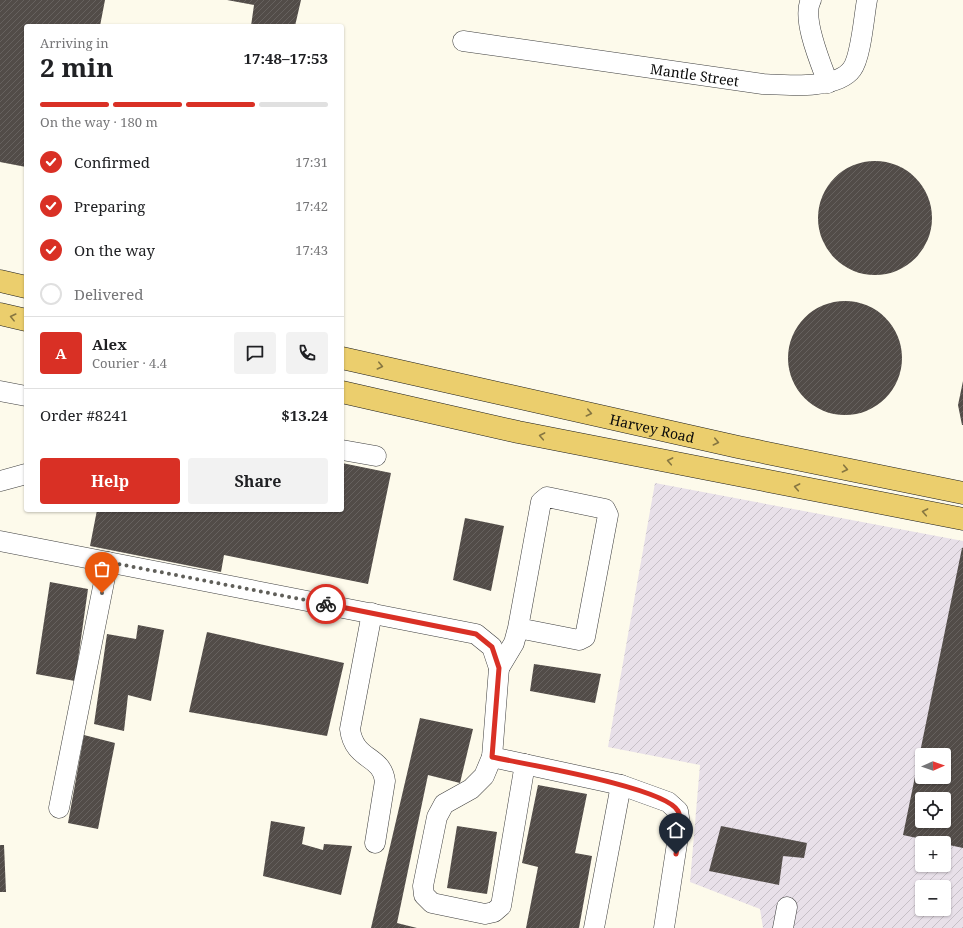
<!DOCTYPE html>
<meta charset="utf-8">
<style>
body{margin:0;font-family:"Noto Serif",serif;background:#f2f2f2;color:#202124;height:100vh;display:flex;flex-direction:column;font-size:15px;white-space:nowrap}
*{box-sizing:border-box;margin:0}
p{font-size:13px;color:#757577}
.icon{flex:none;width:22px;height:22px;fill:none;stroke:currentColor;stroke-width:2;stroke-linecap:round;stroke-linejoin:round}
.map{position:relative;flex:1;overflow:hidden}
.details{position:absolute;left:24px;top:24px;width:320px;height:488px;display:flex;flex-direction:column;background:#fff;border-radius:4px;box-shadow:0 1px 3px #0004}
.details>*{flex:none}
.needle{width:26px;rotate:88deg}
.buttons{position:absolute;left:915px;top:748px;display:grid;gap:8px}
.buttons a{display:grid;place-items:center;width:36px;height:36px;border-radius:4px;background:#fff;box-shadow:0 1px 3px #0004;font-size:20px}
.pin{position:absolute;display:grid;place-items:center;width:34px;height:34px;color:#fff;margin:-41px -17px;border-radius:50% 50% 50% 0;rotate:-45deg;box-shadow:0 0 4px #0007}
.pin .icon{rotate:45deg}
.courier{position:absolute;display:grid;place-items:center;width:40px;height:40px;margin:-20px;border:3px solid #d93025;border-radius:50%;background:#fff;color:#222;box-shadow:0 1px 5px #0007}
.headline em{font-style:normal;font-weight:700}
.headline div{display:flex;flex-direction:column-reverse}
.headline{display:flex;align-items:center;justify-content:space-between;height:68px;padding:0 16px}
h1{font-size:26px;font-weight:700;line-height:30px}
.bar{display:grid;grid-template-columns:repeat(4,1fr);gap:6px 4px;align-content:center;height:48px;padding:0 16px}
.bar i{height:5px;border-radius:3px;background:#e0e0e0}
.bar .active{background:#d93025}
.bar p{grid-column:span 4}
.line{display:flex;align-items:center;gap:10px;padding:0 16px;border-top:1px solid #e0e0e0}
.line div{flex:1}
.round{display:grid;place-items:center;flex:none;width:42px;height:42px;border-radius:4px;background:#f2f2f2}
ol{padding:0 16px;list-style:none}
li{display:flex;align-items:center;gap:12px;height:44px}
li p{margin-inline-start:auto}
li .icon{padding:4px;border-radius:50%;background:#d93025;color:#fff;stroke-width:4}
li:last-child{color:#757577}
li i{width:22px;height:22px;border:2px solid #e0e0e0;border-radius:50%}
.primary-button{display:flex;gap:8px;margin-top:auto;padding:8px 16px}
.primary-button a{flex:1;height:46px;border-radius:4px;background:#d93025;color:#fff;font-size:16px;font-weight:700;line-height:46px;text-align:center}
.primary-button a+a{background:#f2f2f2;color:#202124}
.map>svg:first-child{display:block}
.industrial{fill:url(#industrial-furrows);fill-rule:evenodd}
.building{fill:url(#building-hatch);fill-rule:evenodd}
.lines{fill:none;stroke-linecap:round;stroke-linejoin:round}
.minor-casing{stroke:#3e3e3e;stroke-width:21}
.major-casing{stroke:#1c1c1c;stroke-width:23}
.minor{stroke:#fff;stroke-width:20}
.major{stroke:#ebce6d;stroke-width:22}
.oneway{stroke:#867641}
.done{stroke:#605f59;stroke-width:4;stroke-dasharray:0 7.2}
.route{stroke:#d93025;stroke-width:5}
.labels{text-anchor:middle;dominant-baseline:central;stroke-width:4;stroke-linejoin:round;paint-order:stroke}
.street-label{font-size:14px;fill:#0b0b0b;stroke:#fff}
</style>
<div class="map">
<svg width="963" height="928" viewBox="0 0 963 928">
<defs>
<pattern id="industrial-furrows" width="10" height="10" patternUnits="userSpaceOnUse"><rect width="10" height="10" fill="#e8e0e9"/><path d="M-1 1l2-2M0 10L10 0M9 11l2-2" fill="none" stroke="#c6bfc6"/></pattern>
<pattern id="building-hatch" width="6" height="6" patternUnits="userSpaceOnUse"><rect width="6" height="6" fill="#524c48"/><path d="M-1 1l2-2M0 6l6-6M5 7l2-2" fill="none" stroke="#66615e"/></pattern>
</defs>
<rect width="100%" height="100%" fill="#fdfaeb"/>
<!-- industrial -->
<path class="industrial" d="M655 483 963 541V928H763L760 909 690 882 700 765 608 747ZM922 755H944V777H922ZM922 799H944V821H922ZM922 843H944V865H922ZM922 887H944V909H922Z"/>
<!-- building -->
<path class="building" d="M0 0H105L100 26H26V167L0 162Z
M227 0H301L295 26H251L254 5Z
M818 218a57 57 0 1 1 114 0a57 57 0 1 1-114 0Z
M788 358a57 57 0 1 1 114 0a57 57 0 1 1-114 0Z
M963 381V425H962L958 405Z
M342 463 391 473 368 584 224 555 221 572 90 546 97 510H342Z
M465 518 504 526 491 591 453 580Z
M962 548H963V848L903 835ZM922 755H944V777H922ZM922 799H944V821H922Z
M50 582 88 589 75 681 36 674Z
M138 625 164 630 151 701 128 695 124 731 94 724 107 634 136 639Z
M207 632 344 663 327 736 189 712Z
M534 664 601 674 595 703 530 691Z
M420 718 473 729 460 783 428 775 397 923 417 928H371Z
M84 735 115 743 98 829 68 823Z
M538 785 587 794 575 853 592 856 579 928H526L538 867 522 863Z
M271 821 305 827 302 844 323 850 324 844 352 846 341 895 263 876Z
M457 826 497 832 487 894 447 888Z
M721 826 807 843 804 858 783 856 779 885 709 871Z
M0 845H4L6 892H0Z"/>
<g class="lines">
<defs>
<g id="minor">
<path d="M811 0C801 18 821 64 828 83"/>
<path id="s1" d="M463 41 763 84C786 85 837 90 852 69 861 57 864 16 867 0"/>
<path d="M0 391 26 396"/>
<path d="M342 450 376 456"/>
<path d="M0 481 26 474"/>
<path d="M0 541 476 634 492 647 499 668 492 757 621 785 668 802 678 811 680 824 664 928"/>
<path d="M372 613 350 729C354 761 382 755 385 781L375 843"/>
<path d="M499 668 514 643 518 628 541 502 547 497 605 509 608 515 585 637 579 640 518 628"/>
<path d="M492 757 484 776 471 789 444 804 437 817 423 886 424 895 432 903 485 914 494 912 501 906 525 764"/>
<path d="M59 808 108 562"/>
<path d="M594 928 621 785"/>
<path d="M783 928 787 907"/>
</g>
<g id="major">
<path d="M0 281 26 287"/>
<path d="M0 314 26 320"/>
<path id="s2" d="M342 358 738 447 963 493"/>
<path d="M342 392 518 432 963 519"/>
</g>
</defs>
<!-- minor casing -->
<use href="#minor" class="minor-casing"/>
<!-- major casing -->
<use href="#major" class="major-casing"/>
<!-- minor -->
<use href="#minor" class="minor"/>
<!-- major -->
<use href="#major" class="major"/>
</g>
<!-- one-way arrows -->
<defs><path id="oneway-chevron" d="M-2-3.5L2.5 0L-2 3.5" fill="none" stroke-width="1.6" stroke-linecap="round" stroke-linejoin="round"/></defs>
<g class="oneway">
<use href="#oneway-chevron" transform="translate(13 317) rotate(-166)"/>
<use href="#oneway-chevron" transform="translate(380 366) rotate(13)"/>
<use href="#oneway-chevron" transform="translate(589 413) rotate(13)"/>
<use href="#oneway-chevron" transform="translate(542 436) rotate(-169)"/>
<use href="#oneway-chevron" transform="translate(716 442) rotate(13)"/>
<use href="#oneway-chevron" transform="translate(670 461) rotate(-169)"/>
<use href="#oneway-chevron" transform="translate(845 469) rotate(12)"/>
<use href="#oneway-chevron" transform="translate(797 487) rotate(-169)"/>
<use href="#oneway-chevron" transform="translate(925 512) rotate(-169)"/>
</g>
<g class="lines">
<!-- done -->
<path class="done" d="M102 593 108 562 326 604"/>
<!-- route -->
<path class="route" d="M326 604 476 634 492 647 499 668 492 757C523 764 665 787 678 811 684 823 678 842 676 854"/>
</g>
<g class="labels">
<!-- street labels -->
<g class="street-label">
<text stroke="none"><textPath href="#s1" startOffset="234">Mantle Street</textPath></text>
<text stroke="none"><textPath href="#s2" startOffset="318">Harvey Road</textPath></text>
</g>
</g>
</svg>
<div class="buttons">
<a><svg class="needle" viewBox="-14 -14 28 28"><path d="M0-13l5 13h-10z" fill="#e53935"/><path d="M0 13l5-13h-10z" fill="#757577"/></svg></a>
<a><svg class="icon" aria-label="locate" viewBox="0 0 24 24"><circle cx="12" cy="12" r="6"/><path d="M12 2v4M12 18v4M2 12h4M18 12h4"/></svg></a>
<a>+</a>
<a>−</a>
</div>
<div class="pin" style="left:102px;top:593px;background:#ea580c"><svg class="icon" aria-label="bag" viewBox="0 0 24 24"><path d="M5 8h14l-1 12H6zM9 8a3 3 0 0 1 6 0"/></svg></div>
<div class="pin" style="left:676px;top:854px;background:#1f2937"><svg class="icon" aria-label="home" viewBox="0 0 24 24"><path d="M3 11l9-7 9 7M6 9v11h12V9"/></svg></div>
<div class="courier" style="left:326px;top:604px"><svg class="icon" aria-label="bike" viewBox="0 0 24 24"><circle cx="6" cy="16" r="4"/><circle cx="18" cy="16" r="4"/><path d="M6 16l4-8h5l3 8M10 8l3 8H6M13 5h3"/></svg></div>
<section class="details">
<div class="headline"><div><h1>2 min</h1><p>Arriving in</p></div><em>17:48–17:53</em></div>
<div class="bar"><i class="active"></i><i class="active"></i><i class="active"></i><i></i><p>On the way · 180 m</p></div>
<ol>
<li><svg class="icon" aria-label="check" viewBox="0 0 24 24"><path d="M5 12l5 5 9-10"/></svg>Confirmed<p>17:31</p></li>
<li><svg class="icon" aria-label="check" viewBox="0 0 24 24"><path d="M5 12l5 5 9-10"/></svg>Preparing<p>17:42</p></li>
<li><svg class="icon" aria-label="check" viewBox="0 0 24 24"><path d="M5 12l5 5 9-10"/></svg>On the way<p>17:43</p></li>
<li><i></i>Delivered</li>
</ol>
<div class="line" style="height:72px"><b class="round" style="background:#d93025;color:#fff">A</b><div><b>Alex</b><p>Courier · 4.4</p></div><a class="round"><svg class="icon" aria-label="chat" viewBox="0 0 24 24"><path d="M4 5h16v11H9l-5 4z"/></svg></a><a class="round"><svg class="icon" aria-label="phone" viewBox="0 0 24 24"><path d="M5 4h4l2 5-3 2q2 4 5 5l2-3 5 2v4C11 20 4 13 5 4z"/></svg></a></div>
<div class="line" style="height:52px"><div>Order #8241</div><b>$13.24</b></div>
<div class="primary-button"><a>Help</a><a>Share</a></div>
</section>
</div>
